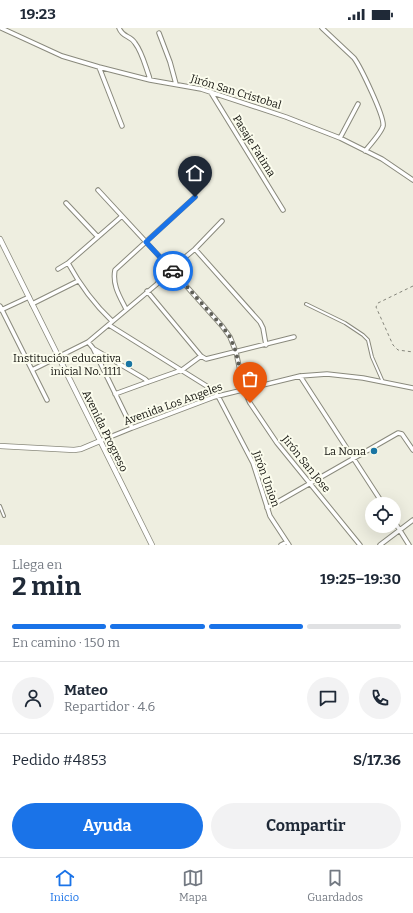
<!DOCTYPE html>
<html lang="es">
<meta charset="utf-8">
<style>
body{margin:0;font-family:Bitter,serif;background:#f2f2f3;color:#1f2937;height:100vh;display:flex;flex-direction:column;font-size:15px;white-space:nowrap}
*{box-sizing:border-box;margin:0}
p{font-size:13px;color:#747a83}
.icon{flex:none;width:22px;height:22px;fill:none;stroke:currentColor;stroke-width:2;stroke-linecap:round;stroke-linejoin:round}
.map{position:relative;height:517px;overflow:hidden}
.panel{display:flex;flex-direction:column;background:#fff;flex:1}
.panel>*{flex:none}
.controls{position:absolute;left:365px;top:469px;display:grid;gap:8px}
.controls a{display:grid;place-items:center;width:36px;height:36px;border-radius:50%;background:#fff;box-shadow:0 4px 16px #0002;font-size:20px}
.pin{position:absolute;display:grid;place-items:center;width:34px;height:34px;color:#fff;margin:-41px -17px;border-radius:50% 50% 50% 0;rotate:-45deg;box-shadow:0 0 4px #0007}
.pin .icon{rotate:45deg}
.courier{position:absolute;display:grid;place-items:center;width:40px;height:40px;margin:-20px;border:3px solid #1a73e8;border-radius:50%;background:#fff;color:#222;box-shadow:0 1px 5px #0007}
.overview em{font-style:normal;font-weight:700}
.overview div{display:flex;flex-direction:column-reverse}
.overview{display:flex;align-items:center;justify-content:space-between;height:68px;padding:0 12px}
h1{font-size:26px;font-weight:700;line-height:30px}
.bar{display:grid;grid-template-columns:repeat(4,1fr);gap:6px 4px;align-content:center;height:48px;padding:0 12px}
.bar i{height:5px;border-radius:3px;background:#e0e1e3}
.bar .active{background:#1a73e8}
.bar p{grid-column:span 4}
.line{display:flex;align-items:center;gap:10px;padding:0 12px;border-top:1px solid #e0e1e3}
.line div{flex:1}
.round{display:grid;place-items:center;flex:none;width:42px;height:42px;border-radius:21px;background:#f2f2f3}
.action{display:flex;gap:8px;margin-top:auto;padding:8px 12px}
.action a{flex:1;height:46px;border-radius:24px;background:#1a73e8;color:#fff;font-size:16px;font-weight:700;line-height:46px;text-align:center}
.action a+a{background:#f2f2f3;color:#1f2937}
.status{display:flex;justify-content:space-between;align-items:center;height:28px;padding:0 20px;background:#fff;direction:ltr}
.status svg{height:11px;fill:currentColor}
.menu{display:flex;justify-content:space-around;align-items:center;height:56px;border-top:1px solid #e0e1e3;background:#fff;font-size:11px;color:#747a83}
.menu a{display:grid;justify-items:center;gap:2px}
.menu .active{color:#1a73e8}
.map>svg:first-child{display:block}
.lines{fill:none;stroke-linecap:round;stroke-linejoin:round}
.service-casing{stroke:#89897c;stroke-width:4}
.minor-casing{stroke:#89897c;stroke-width:5.5}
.tertiary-casing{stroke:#89897c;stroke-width:6}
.path{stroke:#86867c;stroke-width:1;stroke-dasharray:3 3;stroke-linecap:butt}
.service{stroke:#fff;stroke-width:2}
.minor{stroke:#fff;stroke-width:3.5}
.tertiary{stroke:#fff;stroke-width:4.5}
.done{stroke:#5f5f57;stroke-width:4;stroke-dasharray:0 7.2}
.route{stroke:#1a73e8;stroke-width:5}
.poi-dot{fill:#1975a3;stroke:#fbfced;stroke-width:1.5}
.labels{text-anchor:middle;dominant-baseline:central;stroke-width:4;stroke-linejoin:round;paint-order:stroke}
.street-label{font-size:11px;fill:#12120d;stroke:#fbfced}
.poi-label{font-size:11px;fill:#12120d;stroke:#fbfced;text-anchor:end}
</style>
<div class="status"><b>19:23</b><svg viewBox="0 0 49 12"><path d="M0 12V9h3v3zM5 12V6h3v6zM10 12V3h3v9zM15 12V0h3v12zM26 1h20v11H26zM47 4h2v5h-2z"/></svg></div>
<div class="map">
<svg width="413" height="517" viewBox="0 0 413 517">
<rect width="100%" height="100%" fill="#eeeee0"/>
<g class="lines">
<defs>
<path id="service" d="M306 276 345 295 363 307 368 312 372 329 383 354
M0 478 4 488"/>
<path id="minor" d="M1 0 62 28 99 39 150 52 201 61 286 89 340 110 382 131 413 152
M119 0C123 10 130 7 135 15 142 24 145 37 149 48L150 52
M322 0 354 30C360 38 385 89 383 98 381 105 370 117 365 123
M159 5 170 34 176 56
M99 39 122 98
M210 63 283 182
M340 110 358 76
M98 162 171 241 222 298 230 309 236 324 244 362 250 375 277 415 360 517
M66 175 98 209
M195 221 260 294 263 300 266 317
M58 241 68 235
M147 263 201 328 206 331 294 309
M32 276 78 253
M0 278 47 372
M126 281C120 269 112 257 115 242L195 169
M1 282 29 269
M112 293C94 276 80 257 68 235L122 188
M109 297 213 362 218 368 253 435 270 488 289 517
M88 314 93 320 132 400
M94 321 145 351 148 354
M32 342 88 314 157 256 171 241 195 221 222 193
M300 348 383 476
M115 366 148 354 182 342 201 328
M100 413 132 400 214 369 300 348 327 346 363 350 413 360
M267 480 398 405 402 406 413 422
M394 493 409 517
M281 517 287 514
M380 517 413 492"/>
<path id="tertiary" d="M0 211 152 517
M0 418 74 422 81 421 100 413"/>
</defs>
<!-- service casing -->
<use href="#service" class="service-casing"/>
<!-- minor casing -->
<use href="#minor" class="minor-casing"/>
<!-- tertiary casing -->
<use href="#tertiary" class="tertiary-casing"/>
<!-- path -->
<path class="path" d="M413 258 378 275 376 279 393 317 398 322 413 324"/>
<!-- service -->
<use href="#service" class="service"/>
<!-- minor -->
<use href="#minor" class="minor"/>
<!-- tertiary -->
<use href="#tertiary" class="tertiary"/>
</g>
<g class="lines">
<!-- done -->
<path class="done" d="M173 243 222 298 230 309 236 324 244 362 250 375"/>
<!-- route -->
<path class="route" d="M173 243 146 214 195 169"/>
</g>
<!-- markers -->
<g class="poi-dot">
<circle cx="129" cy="336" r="4"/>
<circle cx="374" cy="423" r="4"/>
</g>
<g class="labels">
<!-- street labels -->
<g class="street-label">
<text transform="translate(236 64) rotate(17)">Jirón San Cristobal</text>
<text transform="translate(254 118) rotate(58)">Pasaje Fatima</text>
<text transform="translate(173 376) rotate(-20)">Avenida Los Angeles</text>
<text transform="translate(105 403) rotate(64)">Avenida Progreso</text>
<text transform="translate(306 436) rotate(51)">Jirón San Jose</text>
<text transform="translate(266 451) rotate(70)">Jirón Union</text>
</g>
<!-- poi labels -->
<g class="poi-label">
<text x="121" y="330">Institución educativa<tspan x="121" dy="13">inicial No. 1111</tspan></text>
<text x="366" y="423">La Nona</text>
</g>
</g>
</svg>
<div class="controls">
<a><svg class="icon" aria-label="locate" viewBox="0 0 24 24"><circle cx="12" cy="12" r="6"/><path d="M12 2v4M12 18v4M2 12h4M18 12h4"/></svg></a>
</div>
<div class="pin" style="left:250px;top:375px;background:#ea580c"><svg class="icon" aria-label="bag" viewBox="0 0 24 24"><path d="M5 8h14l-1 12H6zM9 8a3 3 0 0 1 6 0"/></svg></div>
<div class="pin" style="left:195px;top:169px;background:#1f2937"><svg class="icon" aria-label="home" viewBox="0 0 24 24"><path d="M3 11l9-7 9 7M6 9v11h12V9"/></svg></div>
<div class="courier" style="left:173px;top:243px"><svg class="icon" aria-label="car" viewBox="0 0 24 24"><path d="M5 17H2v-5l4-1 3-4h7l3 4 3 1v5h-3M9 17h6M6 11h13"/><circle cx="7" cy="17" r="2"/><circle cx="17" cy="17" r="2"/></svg></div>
</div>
<section class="panel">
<div class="overview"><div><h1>2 min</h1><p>Llega en</p></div><em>19:25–19:30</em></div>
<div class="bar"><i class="active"></i><i class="active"></i><i class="active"></i><i></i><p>En camino · 150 m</p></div>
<div class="line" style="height:72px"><a class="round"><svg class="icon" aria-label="person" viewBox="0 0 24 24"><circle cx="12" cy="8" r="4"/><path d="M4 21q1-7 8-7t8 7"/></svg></a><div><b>Mateo</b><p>Repartidor · 4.6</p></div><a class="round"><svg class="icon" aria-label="chat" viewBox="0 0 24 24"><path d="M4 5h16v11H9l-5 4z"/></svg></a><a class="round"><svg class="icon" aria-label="phone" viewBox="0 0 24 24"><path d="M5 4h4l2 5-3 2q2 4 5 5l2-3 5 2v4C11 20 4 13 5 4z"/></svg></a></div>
<div class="line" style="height:52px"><div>Pedido #4853</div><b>S/17.36</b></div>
<div class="action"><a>Ayuda</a><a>Compartir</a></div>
</section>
<nav class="menu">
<a class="active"><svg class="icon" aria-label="home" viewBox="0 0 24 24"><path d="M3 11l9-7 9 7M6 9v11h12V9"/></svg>Inicio</a>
<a><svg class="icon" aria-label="map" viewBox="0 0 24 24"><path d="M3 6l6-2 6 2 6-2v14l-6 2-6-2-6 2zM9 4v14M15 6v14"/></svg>Mapa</a>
<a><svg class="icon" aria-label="saved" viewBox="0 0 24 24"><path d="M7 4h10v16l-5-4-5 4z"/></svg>Guardados</a>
</nav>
